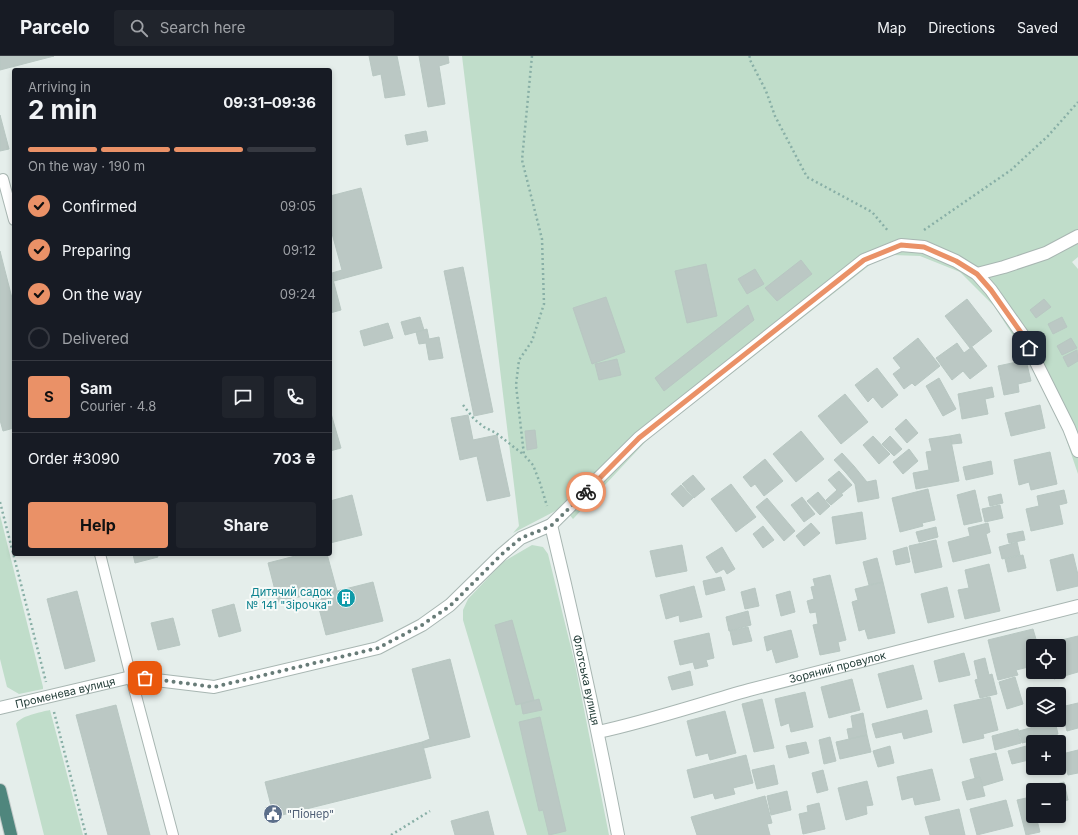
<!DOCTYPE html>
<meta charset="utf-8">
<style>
body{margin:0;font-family:Inter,sans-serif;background:#20242c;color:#f1f3f6;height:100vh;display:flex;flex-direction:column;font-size:15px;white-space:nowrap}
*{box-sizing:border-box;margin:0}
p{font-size:13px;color:#9ea1a6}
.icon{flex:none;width:22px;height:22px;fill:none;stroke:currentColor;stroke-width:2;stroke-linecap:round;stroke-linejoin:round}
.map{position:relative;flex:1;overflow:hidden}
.details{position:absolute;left:12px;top:12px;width:320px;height:488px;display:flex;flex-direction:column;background:#171b24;border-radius:4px;box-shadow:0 2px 6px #0003}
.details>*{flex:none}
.buttons{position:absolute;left:1026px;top:583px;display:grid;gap:8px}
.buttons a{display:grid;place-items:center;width:40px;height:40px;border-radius:4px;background:#171b24;box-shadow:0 2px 6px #0003;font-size:20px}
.pin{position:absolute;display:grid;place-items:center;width:34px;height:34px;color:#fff;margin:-17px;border-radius:8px;box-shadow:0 2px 6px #0006}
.courier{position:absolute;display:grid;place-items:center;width:40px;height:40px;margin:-20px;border:3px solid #ea9167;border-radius:50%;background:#fff;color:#222;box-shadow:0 1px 5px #0007}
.overview em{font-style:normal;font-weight:700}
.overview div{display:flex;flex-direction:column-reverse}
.overview{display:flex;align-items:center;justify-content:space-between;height:68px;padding:0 16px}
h1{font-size:26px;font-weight:700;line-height:30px}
.bar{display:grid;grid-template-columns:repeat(4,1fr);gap:6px 4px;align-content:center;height:48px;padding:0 16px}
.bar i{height:5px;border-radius:3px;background:#363941}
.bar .selected{background:#ea9167}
.bar p{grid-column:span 4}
.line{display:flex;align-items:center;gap:10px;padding:0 16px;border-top:1px solid #363941}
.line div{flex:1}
.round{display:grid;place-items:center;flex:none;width:42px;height:42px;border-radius:4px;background:#20242c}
ol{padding:0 16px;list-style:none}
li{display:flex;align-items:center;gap:12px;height:44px}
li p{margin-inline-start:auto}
li .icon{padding:4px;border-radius:50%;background:#ea9167;color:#111;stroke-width:4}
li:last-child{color:#9ea1a6}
li i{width:22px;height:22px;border:2px solid #363941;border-radius:50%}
.button{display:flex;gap:8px;margin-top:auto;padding:8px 16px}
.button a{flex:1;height:46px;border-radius:4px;background:#ea9167;color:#111;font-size:16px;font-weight:700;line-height:46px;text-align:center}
.button a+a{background:#20242c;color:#f1f3f6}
header{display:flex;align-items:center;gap:24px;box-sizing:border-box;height:56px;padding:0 20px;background:#171b24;border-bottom:1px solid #363941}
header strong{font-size:19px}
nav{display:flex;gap:22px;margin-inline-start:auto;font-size:14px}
.search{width:280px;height:36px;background:#20242c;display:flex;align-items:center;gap:10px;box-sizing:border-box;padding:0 14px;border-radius:4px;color:#9ea1a6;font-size:15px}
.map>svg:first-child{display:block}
.green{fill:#c0ddca}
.building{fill:#bbc8c4;stroke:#b8c7c2}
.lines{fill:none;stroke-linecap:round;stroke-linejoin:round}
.service-casing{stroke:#a8b6b2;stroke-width:12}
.minor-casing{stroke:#a8b6b2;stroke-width:14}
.trunk-casing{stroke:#c2c9c8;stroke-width:14}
.path{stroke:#88afa6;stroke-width:2.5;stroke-dasharray:2 3;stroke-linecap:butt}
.service{stroke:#fff;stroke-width:10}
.minor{stroke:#fff;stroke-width:12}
.trunk{stroke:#4f867d;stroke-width:12}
.done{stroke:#687c78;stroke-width:4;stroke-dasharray:0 7.2}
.route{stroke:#ea9167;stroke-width:5}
.labels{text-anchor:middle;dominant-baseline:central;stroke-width:4;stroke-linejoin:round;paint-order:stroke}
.culture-label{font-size:11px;fill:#0d838f;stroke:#f6faf8;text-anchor:end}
.street-label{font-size:11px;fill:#253f3a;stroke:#f6faf8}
.service-label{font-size:11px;fill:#4e5e75;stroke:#f6faf8;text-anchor:start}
</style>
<header>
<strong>Parcelo</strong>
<div class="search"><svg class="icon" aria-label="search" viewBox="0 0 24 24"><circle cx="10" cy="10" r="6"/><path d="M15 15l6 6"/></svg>Search here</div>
<nav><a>Map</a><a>Directions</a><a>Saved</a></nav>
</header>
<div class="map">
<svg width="1078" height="779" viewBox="0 0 1078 779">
<rect width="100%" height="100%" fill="#e5eeeb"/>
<!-- green -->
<path class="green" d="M462 0H1078V201L1072 206 1078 213V418L1062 371 1025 298 994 250 960 216 920 200 893 199 871 208 648 383 573 463 563 451 513 477 519 470Z
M0 459 43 631V633L19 638 7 631 0 603Z
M532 489 543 491 548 498 575 608 609 779H527L463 564V554L468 543 503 506Z
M50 654 83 779H44L16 668C20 660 41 656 50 654Z"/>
<!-- building -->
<path class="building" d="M0 0H54L0 14Z
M369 0H397L405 39 385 42 381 18 373 20Z
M419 0H448L449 7 439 10 445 48 428 51Z
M0 59 9 93 0 95Z
M426 75 428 85 407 89 405 79Z
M361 132 382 212 334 225 332 217 342 214 330 170V140Z
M0 195 14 250V372L3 375 0 364Z
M801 204 812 218 777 245 765 232Z
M706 208 717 260 687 267 675 215Z
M463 211 493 356 474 360 444 215Z
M330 212 341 254 330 257Z
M755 213 764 228 747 238 738 223Z
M606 241 625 296 592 308 573 252Z
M967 243 992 275 970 292 945 260Z
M1044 243 1051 251 1036 262 1030 254Z
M748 249 754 264 664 335 655 322Z
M420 261 424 274 405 279 401 266Z
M1062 261 1067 271 1053 278 1048 268Z
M388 267 393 282 364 290 360 275Z
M427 273 429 283 439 281 443 302 429 304 426 287 419 288 416 276Z
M918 282 940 310 915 330 912 327 904 333 893 318 901 312 893 302Z
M1071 282 1077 292 1062 299 1057 290Z
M957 287 964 297 972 291 987 310 970 323 963 315 952 324 936 302Z
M1077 294 1078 305 1068 311 1063 301Z
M617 303 621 319 599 324 595 308Z
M1026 304 1031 325 1018 328 1019 336 1004 339 998 310Z
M877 312 898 339 882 352 873 341 868 346 855 329Z
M939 322 956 353 943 360 926 330Z
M992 331 994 341 985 343 988 358 962 363 958 338Z
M845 338 868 366 841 388 818 360Z
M1040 349 1045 372 1011 380 1005 357Z
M330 354 341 392 330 395Z
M468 359 473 384 497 379 510 440 487 445 477 400 460 404 451 362Z
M906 363 918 377 907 387 895 373Z
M535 374 537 392 527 394 525 375Z
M801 375 824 403 796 426 773 398Z
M960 378 962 387 952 388 950 380Z
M873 380 890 398 879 408 863 389Z
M890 380 902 393 894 400 882 388Z
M950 380 959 425 916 433 913 417 929 414 926 396 932 395 929 383Z
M909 393 918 405 903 418 893 406Z
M1050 396 1057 428 1031 434 1029 426 1019 429 1014 404Z
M842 397 854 410 846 417 834 404Z
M765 403 783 425 764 440 755 428 751 431 743 421Z
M991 405 993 418 966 424 963 411Z
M854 410 867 426 876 424 879 442 858 446 855 428 846 417Z
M839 415 852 429 841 438 843 439 831 449 826 444 837 434 828 424Z
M693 419 705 433 694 442 682 428Z
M731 428 756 461 736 476 711 443Z
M681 429 693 442 683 451 671 438Z
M928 433 935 464 922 467 923 470 900 476 892 442Z
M975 434 982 465 964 469 957 439Z
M1064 434 1067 447 1059 449 1063 468 1031 475 1026 453 1039 450 1037 440Z
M818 436 830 450 820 459 807 445Z
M1001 438 1003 447 990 450 988 441Z
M352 439 362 479 330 487V445Z
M802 441 815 458 804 466 791 449Z
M767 442 795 475 784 485 756 451Z
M1000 449 1003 462 985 466 982 453Z
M862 456 866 483 836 488 832 461Z
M811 467 820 477 804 490 796 480Z
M988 467 990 476 986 478 991 497 953 506 948 486 970 480 968 472Z
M763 470 774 484 763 492 753 478Z
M936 471 938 481 919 486 916 476Z
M1023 475 1025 484 1009 487 1007 478Z
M936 484 942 511 915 517 909 490Z
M1017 486 1020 499 1002 503 999 491Z
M682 489 687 515 656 521 650 495Z
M722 491 735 513 727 518 724 513 716 517 706 501Z
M907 491 910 506 896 509 893 495Z
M133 498H157L158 501 135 507Z
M303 498H327L337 535 373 526 383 565 326 579 315 537 278 546 268 507Z
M1073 498 1078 519V530L1057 535 1050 504Z
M1023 499 1026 512 1008 516 1005 503Z
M877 502 883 526 869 529 863 506Z
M989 508 1000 555 965 563 958 534 969 532 965 514Z
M830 519 846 584 838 586 840 595 820 599 813 569 818 568 816 556 810 557 807 545 814 543 811 531 815 530 813 523Z
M721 521 725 534 706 539 703 525Z
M883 526 895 577 868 583 865 573 859 575 852 546 858 544 855 533Z
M694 530 702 561 680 566 679 559 666 563 660 539Z
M947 531 954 561 928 567 921 538Z
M755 532 759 550 745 553 741 536Z
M77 535 95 605 65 613 47 543Z
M790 535 795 556 781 560 776 539Z
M234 548 241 575 219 581 212 554Z
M748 555 751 569 729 575 726 561Z
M173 562 180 589 158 594 151 567Z
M512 564 534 644 516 649 495 569Z
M748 571 752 585 733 589 730 575Z
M1033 573 1038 590H1033V610L1016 614 1018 619 998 624 988 584Z
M791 574 798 601 776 607 772 593 767 595 764 581Z
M709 577 714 602 706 604 708 610 695 613 693 606 680 609 674 585Z
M1078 580V616L1054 623 1052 616H1059V590H1046L1045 588Z
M964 597 970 619 939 626 934 605Z
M985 602 989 619 992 618 997 638 980 642 975 624 978 623 974 605Z
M450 603 470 681 424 692 422 686 430 683 412 613Z
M913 609 922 643 887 652 878 618Z
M690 615 693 629 672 634 668 621Z
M1015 621 1023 648 1007 653 999 626Z
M852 623 860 654 829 662 821 631Z
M805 636 813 671 791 676 789 667 781 670 775 643Z
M990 641 998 674 983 678 984 682 963 687 954 649Z
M539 643 542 654 523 658 521 648Z
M762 643 774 692 754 696 742 648Z
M1078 647V672L1067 675 1061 651Z
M116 649 150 779H108L76 659Z
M927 654 932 676 904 683 902 676 876 682 872 668Z
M725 655 736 697 710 704 708 697 696 700 687 665Z
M863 657 867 679 849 683 847 673 853 672 851 660Z
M540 661 566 775 549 779 543 754 539 755 519 666Z
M1055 665 1058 678 1022 687 1019 675Z
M1018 673 1021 687 995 694 992 680Z
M867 679 871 696 840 703 836 686Z
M830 681 836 705 824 708 819 684Z
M422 686 431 722 274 761 265 726Z
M806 686 809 697 789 702 786 690Z
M1030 689 1033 703 1012 708 1008 695Z
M890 690 894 707 878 711 873 695Z
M1078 694V717L1068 719 1062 698Z
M996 697 1003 724 983 730 980 721 975 722 970 703Z
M746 699 753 727 733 732 735 738 715 743 713 737 694 742 687 714Z
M774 709 778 728 757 733 752 714Z
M932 713 940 744 915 749 913 741 902 744 897 721Z
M823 714 828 734 817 737 812 717Z
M980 721 985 740 967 744 962 726Z
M867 725 873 749 866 750 867 758 846 764 838 732Z
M1064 726 1068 744 1059 746V734H1041V732Z
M787 735 791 754 771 759 767 740Z
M765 740 772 767 767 768 770 779H697L691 761Z
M1031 741 1033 749V760H1036L1040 776 1026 779 1017 744Z
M1006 744 1013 770 977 779 970 753Z
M819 747 825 773 803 778 799 758 808 756 807 750Z
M959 753 965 779H930L925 761Z
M488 755 494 779H455L451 765Z"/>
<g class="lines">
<defs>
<path id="service" d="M3 123 14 164
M100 498 131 621 173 779"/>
<g id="minor">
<path d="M977 218 1004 211 1046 197 1078 180"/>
<path id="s1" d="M551 469C576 572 598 675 618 779"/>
<path id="s2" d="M0 652 131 621 214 631 378 592 422 569 450 549 502 498 521 482 551 469 639 382 864 204 901 189 924 191 956 205 977 218 991 234 1022 278 1069 372 1078 395"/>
<path id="s3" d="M598 676C649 665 699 648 749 634 859 605 968 578 1078 550"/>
</g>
<path id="trunk" d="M0 734 11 779"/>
</defs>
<!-- service casing -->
<use href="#service" class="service-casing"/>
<!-- minor casing -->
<use href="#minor" class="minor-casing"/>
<!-- trunk casing -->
<use href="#trunk" class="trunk-casing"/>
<!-- path -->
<path class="path" d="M532 0 522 104 542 183 544 248 532 285 519 304 516 329 524 399 533 409 540 427 547 450
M750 0 749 2 766 35 775 60 807 121 872 156 889 176
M924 174 1011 114 1048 80 1078 46
M463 349 474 363 484 371 496 377 524 399
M0 446 46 626
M54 656 86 779
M391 779 430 755"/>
<!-- service -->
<use href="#service" class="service"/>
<!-- minor -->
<use href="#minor" class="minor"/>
<!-- trunk -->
<use href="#trunk" class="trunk"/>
</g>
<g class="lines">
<!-- done -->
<path class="done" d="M145 622 214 631 378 592 422 569 450 550 502 498 521 482 551 470 586 436"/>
<!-- route -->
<path class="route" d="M586 436 639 382 864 204 901 189 924 191 956 205 977 218 991 234 1022 278 1029 292"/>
</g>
<!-- icons -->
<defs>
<symbol id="building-disc" viewBox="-11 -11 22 22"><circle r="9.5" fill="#0f9aa8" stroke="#f6faf8"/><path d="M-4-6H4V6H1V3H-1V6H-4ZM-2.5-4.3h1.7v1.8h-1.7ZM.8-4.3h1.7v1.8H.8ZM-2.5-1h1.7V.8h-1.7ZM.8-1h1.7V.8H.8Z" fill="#fff"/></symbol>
<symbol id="civic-disc" viewBox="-11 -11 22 22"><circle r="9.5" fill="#5c6f8a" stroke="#f6faf8"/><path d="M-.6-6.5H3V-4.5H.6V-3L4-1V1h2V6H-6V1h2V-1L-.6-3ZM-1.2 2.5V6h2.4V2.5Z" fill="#fff"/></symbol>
</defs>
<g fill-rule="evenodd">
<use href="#building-disc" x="335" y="531" width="22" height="22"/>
<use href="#civic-disc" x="262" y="747" width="22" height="22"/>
</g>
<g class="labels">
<!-- culture labels -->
<g class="culture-label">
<text x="332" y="536">Дитячий садок<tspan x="332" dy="13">№ 141 "Зірочка"</tspan></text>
</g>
<!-- street labels -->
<g class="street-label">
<text stroke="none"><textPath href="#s3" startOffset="248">Зоряний провулок</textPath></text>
<text stroke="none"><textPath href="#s1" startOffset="159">Флотська вулиця</textPath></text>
<text stroke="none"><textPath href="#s2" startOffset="67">Променева вулиця</textPath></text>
</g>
<!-- service labels -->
<g class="service-label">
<text x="287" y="758">"Піонер"</text>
</g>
</g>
</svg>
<div class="buttons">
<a><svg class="icon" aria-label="locate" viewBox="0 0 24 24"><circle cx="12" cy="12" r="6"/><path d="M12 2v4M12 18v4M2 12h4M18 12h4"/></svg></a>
<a><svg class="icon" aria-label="layers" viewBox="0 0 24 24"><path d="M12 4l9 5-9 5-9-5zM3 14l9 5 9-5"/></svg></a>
<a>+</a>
<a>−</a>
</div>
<div class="pin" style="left:145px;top:622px;background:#ea580c"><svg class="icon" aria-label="bag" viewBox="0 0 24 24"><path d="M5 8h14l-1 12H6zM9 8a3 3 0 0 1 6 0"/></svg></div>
<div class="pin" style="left:1029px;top:292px;background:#1f2937"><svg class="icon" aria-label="home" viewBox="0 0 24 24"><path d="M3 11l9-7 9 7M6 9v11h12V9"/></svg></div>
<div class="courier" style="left:586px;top:436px"><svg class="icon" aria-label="bike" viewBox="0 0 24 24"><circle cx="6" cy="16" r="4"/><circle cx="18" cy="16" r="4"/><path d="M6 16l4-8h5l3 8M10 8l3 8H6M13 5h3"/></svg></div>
<section class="details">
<div class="overview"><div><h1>2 min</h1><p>Arriving in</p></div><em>09:31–09:36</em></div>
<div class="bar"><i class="selected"></i><i class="selected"></i><i class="selected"></i><i></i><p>On the way · 190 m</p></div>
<ol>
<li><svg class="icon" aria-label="check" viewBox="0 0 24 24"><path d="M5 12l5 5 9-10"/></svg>Confirmed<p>09:05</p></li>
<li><svg class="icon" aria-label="check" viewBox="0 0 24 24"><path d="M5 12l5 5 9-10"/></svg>Preparing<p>09:12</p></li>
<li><svg class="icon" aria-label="check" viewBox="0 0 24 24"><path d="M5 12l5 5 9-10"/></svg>On the way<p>09:24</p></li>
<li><i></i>Delivered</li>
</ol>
<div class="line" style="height:72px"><b class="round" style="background:#ea9167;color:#111">S</b><div><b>Sam</b><p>Courier · 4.8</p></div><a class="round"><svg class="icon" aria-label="chat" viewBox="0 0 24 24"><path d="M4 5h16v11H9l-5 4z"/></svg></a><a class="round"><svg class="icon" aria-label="phone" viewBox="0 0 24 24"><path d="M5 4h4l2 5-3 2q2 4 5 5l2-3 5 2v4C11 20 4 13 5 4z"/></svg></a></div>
<div class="line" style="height:52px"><div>Order #3090</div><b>703 ₴</b></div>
<div class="button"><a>Help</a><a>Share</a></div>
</section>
</div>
